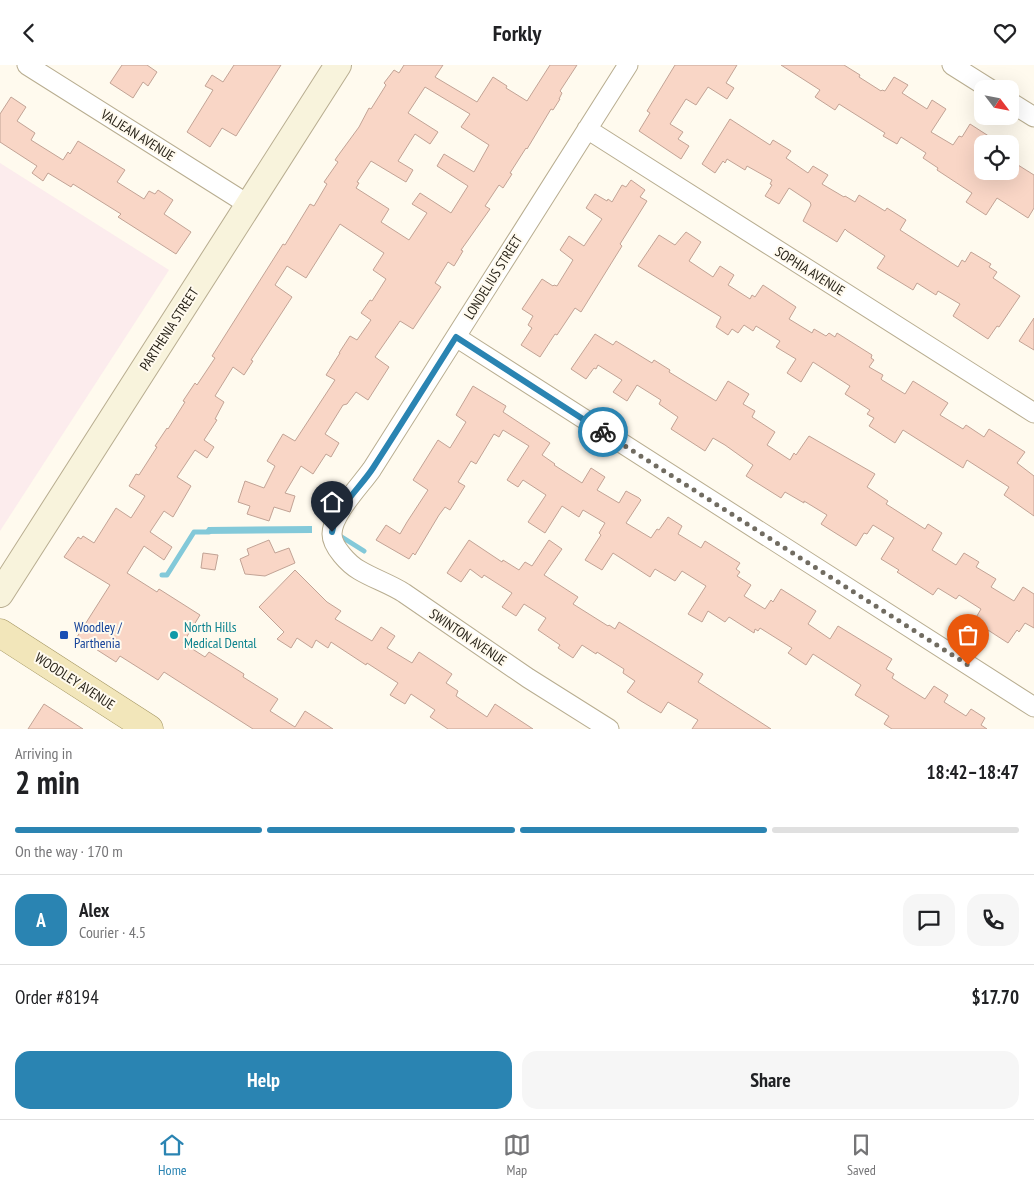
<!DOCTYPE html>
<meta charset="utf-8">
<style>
body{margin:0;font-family:"PT Sans Narrow",sans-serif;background:#f6f6f6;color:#202124;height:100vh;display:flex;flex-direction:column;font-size:19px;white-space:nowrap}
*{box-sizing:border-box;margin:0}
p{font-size:16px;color:#757577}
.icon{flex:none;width:28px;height:28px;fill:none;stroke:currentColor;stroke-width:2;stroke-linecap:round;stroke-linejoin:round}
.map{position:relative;height:664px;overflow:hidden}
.sheet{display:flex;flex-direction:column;background:#fff;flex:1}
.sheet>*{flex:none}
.needle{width:32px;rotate:122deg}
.tools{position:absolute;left:974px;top:15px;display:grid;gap:10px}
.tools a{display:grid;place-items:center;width:45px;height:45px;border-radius:10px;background:#fff;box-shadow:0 5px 20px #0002;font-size:25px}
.pin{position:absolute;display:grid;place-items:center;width:42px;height:42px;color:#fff;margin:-51px -21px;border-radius:50% 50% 50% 0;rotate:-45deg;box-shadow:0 0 5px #0007}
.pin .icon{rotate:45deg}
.courier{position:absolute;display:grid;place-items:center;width:50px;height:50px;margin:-25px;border:4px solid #2a84b2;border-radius:50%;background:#fff;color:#222;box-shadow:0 1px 6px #0007}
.head em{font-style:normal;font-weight:700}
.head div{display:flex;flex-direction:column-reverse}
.head{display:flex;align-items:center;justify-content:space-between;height:85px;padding:0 15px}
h1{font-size:32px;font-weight:700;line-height:38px}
.bar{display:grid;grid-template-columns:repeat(4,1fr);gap:8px 5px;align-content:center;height:60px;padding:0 15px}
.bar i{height:6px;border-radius:4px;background:#e0e0e0}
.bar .active{background:#2a84b2}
.bar p{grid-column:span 4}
.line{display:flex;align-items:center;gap:12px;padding:0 15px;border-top:1px solid #e0e0e0}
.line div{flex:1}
.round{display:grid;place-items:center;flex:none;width:52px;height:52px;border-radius:15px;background:#f6f6f6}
.action{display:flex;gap:10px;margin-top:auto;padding:10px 15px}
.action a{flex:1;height:58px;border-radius:15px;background:#2a84b2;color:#fff;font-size:20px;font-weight:700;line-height:58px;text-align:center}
.action a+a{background:#f6f6f6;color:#202124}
header{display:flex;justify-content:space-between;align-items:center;height:65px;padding:0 15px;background:#fff;font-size:22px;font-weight:700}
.tabs{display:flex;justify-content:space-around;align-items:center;height:70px;border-top:1px solid #e0e0e0;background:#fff;font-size:14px;color:#757577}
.tabs a{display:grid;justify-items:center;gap:2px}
.tabs .active{color:#2a84b2}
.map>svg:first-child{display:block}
.commercial{fill:#fceced}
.water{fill:#83c9d9}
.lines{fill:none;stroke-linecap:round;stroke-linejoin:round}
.stream{stroke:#83c9d9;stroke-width:5}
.building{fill:#f9d6c6;stroke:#c2a395;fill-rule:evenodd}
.minor-casing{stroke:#b8ad90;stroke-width:21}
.secondary-casing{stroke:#b8ad90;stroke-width:28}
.primary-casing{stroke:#a49662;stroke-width:29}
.minor{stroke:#fff;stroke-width:19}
.secondary{stroke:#f8f3dc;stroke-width:26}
.primary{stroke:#f2e6ba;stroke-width:28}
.done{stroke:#716c61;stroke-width:5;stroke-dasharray:0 9}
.route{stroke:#2a84b2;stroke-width:6}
.transit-dot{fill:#1a4fb4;stroke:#fffaee;stroke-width:2}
.culture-dot{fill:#0f9aa8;stroke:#fffaee;stroke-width:2}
.labels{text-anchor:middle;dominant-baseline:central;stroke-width:4;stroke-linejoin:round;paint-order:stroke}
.street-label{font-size:14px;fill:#241f15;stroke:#fffaee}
.transit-label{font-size:14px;fill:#164399;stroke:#fffaee;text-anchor:start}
.culture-label{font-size:14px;fill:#0d838f;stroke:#fffaee;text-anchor:start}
</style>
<header><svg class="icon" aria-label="back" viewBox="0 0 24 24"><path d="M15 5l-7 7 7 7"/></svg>Forkly<svg class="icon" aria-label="heart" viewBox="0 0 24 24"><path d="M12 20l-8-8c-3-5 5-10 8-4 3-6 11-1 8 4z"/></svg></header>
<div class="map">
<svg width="1034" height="664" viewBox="0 0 1034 664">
<rect width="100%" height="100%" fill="#fffaee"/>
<!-- commercial -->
<path class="commercial" d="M0 98 169 205 0 466Z"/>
<!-- water -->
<path class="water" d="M312 461V468L203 469 208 462Z"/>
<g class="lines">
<!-- stream -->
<path class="stream" d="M337 469 364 486
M162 510H167L194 467H209"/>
</g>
<!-- building -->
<path class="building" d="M122 0H147L157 7 148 21 143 17 133 33 110 18Z
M234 0H281L236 71 222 63 210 82 187 67 213 25 205 21 212 10 223 17Z
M404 0H443L435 12 477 37 493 12 507 21 506 23 527 36 550 0H577L560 26 562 28 559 34H560L553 45 551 44 527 84 526 83 510 108 512 109 503 123 499 120 485 141 490 144 461 185 463 186 454 201 448 197 435 218 441 222 413 264 400 256 375 292 389 302 368 335 356 327 347 339 343 340 325 369 339 378 331 392 326 389 313 409 301 401 285 428 295 431 290 447 274 442 269 456 247 449 250 441 238 437 245 416 264 423 275 401 267 396 283 369 295 376 335 315 326 310 340 288H339L350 271 357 275 371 255 361 248 370 235 372 236 386 214 373 205 384 188 340 159 306 213 287 201 275 220 292 232 251 295 253 296 244 310 233 302 215 331 224 337 215 354 217 355 204 375 214 382 207 393 195 385 177 412 191 421 173 452 164 446 150 467 172 482 164 495 144 481 127 508 157 527 159 524 200 550 183 578 205 592 209 587 244 609 243 612 278 634 270 646 295 662 305 646 333 664H253L164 607 158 615 120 591 116 597 77 572 110 520 64 492 78 472 81 474 83 471 94 478 116 443 131 453 145 431 129 421 136 409 139 410 157 382 155 381 167 363 168 364 185 337 183 336 195 318 197 320 215 293 212 291 283 179 285 180 310 139 314 141 327 119 324 117 338 97 335 95 337 92 359 62 369 43 371 44 386 20 384 18 394 5 399 8ZM425 22 470 49 461 62 489 80 474 107 444 89 437 101 468 121 451 148 420 128 412 139 427 148 409 175 381 157 389 144 356 123 359 118 357 117 371 96 406 117 413 105 398 96 415 69 430 79 438 67 408 48Z
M675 0H737L726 18 734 23 727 34 708 22 696 40 686 34 670 59 683 67 678 74 689 81 681 94 639 66 650 48 647 46Z
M781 0H844L860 10 859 12 881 26 882 25 885 26 894 12 908 20 902 28 927 44 932 35 946 44 931 67 953 80 959 71 962 72 970 59 1001 79H982V106H1010V95L1034 110V143L1028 153 997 133 986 150 966 137 972 128 937 105 938 103 923 93 926 88 901 72 897 79 883 71 885 68 839 39 835 45 815 32 820 25Z
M11 32 26 42 17 56 35 68 31 75 63 95 68 87 70 89 78 76 125 105 117 117 144 134 149 126 155 129 158 125 173 135 164 149 191 167 176 189 118 152 121 149 73 119 71 122 48 108 43 116 32 108 37 101 0 77V49Z
M730 54 770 80 773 75 791 86 786 93 808 108 813 101 828 110 822 119 844 132 845 131 855 137 859 130 885 146 887 143 906 155 900 165 958 202 962 195 965 197 971 187 991 199 989 202 997 207 993 213 1020 231 999 262 997 261 988 274 953 251 960 239 938 226 936 230 917 218 913 225 877 203 885 191 847 166 845 164 837 177 803 156 811 140 810 137 789 123 779 139 765 131 772 120 770 119 772 115 747 101 745 105 727 94 725 98 723 96 715 108 702 99Z
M631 115 645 125 640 132 647 136 620 179 622 181 581 247 575 243 557 270 555 269 540 292 521 280 532 263 528 260 533 251 522 244 542 214 553 221 554 220 557 221 573 195 560 185 569 171 584 181 602 154 586 143 595 129 607 136 608 134 612 137 622 120 626 122Z
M686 167 701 177 689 196 713 212 720 201 734 210 728 220 750 234 752 230 755 232 763 220 796 242 789 254 812 268 814 264 826 271 829 268 835 272 837 268 872 290 871 293 874 295 869 302 883 310 881 314 882 315 905 329 913 316 948 338 940 350 963 364 966 360 984 372 989 364 1025 387 1017 398 1034 411V451L1004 430 1009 422 967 395 963 403 903 365 895 378 869 361 874 353 867 349 870 345 845 329 850 321 813 297 801 317 787 308 796 294 776 282 780 276 756 261 753 266 744 260 738 268 732 264 728 270 716 262 721 252 638 201 659 170 675 180Z
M1034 253V285L1019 276Z
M595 269 613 280 616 276 652 298 654 295 670 305 669 307 716 336 728 316 749 329 743 339 755 346 752 352 775 367 767 380 790 395 794 388 796 390 809 371 875 409 867 422 888 436 886 439 925 464 928 459 942 468 932 485 956 500 964 488 979 497 976 502 996 514 991 522 1014 536 1023 522 1034 529V563L1025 558 1019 567 1017 565 1008 578 974 556 981 544 959 530 956 534 938 523 933 530 897 507 899 505 881 494 894 473 873 460 867 469 864 468 856 481 821 459 827 450 804 436V438L785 427 781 433 746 411 753 400 725 380 713 373 705 386 671 364 678 352 659 339 661 335 637 320 627 336 613 327 622 315 598 300 596 304 594 303 586 314 571 304Z
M473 321 506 341 503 347 550 378 542 390 555 399 554 400 582 418 591 403 605 412 597 425 619 438 626 426 639 433 641 435 626 458 651 473 657 464 659 465 668 452 682 461 678 469 701 483 705 476 740 498 736 504 740 507 737 511 751 520 744 531 765 544 771 535 773 537 781 524 816 546 808 559 830 574 838 561 892 594 886 604 894 609 892 613 901 619 925 634 934 621 948 630 944 637 966 651 971 644 985 653 981 660 987 664H892L884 659 889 651 855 630 861 620 813 589 806 600 788 588 792 583 760 563 758 566 755 564 754 568 729 552 725 557 708 546 702 557 688 549 706 521 682 506 675 516 655 504 650 512 613 488 602 505 585 495 601 470 599 468 605 458 583 445 579 452 562 441 545 468 528 457 546 430 523 415 518 422 507 415 529 381 503 365 499 372 494 369 476 399 471 396 458 417 465 421 450 445 445 442 439 450 415 490 413 488 409 494 376 475 386 460 400 469 407 457 428 425 413 415 438 375 450 383 466 357 456 350Z
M269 475 275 488 289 483 295 498 265 511 245 509 240 494 249 490 247 484Z
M469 475 502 497 503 495 519 505 525 497 532 501 549 475 562 484 544 510 578 532 573 539 608 561 609 560 615 564 619 557 653 578 703 609 698 617 771 664H692L698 655 668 637 661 648 641 636 627 627 635 616 623 608 624 604 597 587 596 589 582 580 573 593 558 583 560 580 538 565 546 553 524 539 516 551 502 542 512 528 484 510 482 513 470 504 461 517 447 508Z
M203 488 218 490 215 505 201 503Z
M295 505 327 537 341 546 335 554 372 576 381 562 395 571 387 583 412 598 419 587 452 609 446 618 458 626 456 631 487 652 495 639 533 664H448L430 652 435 645 411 629 405 639 390 630 398 618 367 598 366 600 331 577 328 583 316 575 312 583 297 573 291 583 277 574 284 567 259 542Z
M44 639 83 664H28Z"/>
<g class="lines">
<defs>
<path id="minor" d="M27 0 249 140
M952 0 990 24
M1010 37 1034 52
M587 64 1034 348
M456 272 1034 642
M609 664 528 613 404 528C390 519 374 514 359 505 352 501 347 496 342 490 337 484 332 477 332 469 332 449 361 420 372 404L628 0"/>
<path id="secondary" d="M0 529 338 0"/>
<path id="primary" d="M0 568 149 664"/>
</defs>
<!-- minor casing -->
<use href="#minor" class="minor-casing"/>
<!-- secondary casing -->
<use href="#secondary" class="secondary-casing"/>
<!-- primary casing -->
<use href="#primary" class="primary-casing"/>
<!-- minor -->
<use href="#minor" class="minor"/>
<!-- secondary -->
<use href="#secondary" class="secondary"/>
<!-- primary -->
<use href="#primary" class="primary"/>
</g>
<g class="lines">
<!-- done -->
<path class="done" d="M603 367 968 600"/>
<!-- route -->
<path class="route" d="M332 467C336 443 360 423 373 403 401 360 428 316 456 272L603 367"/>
</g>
<!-- markers -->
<rect class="transit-dot" x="59" y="565" width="10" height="10" rx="2.5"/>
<circle class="culture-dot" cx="174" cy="570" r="5"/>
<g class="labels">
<!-- street labels -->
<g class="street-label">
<text transform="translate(138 70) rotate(32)">VALJEAN AVENUE</text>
<text transform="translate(810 206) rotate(32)">SOPHIA AVENUE</text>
<text transform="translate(493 212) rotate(-58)">LONDELIUS STREET</text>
<text transform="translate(169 264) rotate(-57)">PARTHENIA STREET</text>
<text transform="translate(468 572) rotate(34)">SWINTON AVENUE</text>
<text transform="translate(75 616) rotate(33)">WOODLEY AVENUE</text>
</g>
<!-- transit labels -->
<g class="transit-label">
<text x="74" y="562">Woodley /<tspan x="74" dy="16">Parthenia</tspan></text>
</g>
<!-- culture labels -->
<g class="culture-label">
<text x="184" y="562">North Hills<tspan x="184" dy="16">Medical Dental</tspan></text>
</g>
</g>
</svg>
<div class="tools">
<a><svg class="needle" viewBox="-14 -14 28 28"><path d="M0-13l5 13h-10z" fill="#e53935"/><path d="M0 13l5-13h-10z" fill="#757577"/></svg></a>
<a><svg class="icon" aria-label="locate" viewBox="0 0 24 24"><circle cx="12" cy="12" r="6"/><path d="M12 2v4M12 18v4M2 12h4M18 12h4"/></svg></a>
</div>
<div class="pin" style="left:968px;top:600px;background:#ea580c"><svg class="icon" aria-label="bag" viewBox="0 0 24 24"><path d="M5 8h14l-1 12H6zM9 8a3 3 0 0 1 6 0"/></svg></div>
<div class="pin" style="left:332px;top:467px;background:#1f2937"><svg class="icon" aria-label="home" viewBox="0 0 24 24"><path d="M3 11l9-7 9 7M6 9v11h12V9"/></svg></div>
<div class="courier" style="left:603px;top:367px"><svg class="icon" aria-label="bike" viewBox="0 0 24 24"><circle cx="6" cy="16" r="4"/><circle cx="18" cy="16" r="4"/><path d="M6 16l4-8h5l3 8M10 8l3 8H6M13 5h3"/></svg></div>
</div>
<section class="sheet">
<div class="head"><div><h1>2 min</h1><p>Arriving in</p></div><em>18:42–18:47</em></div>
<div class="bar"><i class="active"></i><i class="active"></i><i class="active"></i><i></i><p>On the way · 170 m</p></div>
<div class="line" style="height:90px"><b class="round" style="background:#2a84b2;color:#fff">A</b><div><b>Alex</b><p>Courier · 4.5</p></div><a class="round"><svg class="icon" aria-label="chat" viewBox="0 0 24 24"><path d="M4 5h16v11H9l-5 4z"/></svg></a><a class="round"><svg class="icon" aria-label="phone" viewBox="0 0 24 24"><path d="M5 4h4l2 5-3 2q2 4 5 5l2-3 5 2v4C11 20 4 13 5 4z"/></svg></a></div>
<div class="line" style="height:65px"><div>Order #8194</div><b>$17.70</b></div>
<div class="action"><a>Help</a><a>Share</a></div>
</section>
<nav class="tabs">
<a class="active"><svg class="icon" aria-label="home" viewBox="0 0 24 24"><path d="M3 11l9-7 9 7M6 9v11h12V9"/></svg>Home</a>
<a><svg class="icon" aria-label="map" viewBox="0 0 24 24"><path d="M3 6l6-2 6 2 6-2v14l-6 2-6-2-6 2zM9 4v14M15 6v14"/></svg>Map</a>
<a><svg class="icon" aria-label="saved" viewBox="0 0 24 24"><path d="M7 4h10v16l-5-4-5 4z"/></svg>Saved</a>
</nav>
